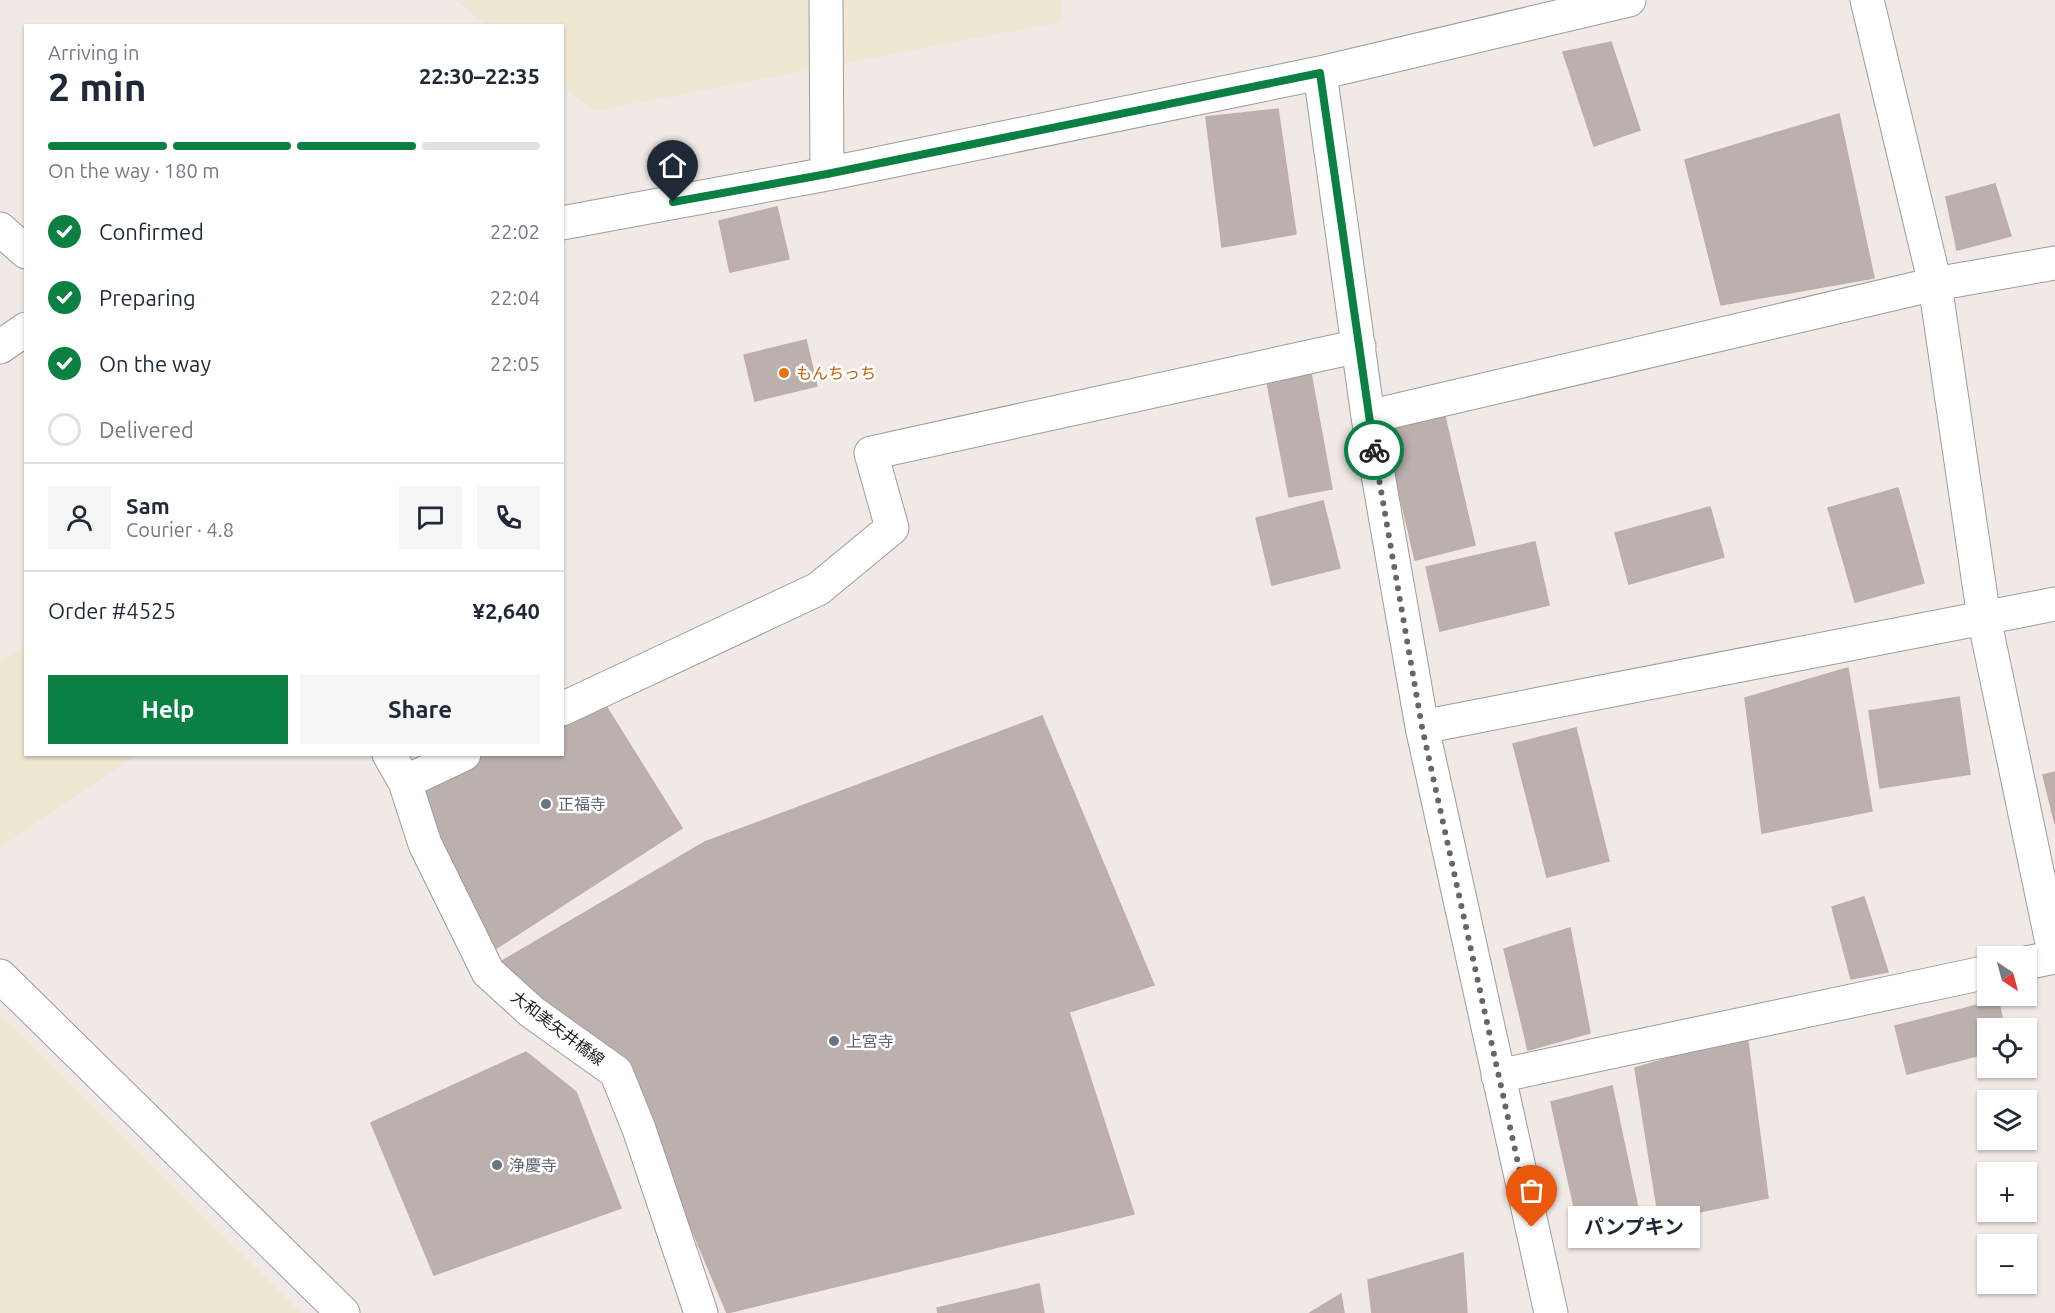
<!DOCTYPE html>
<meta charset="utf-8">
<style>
body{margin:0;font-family:Ubuntu,"Noto Sans JP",sans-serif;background:#f6f6f7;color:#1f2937;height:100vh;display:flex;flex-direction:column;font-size:22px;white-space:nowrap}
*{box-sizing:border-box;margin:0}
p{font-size:20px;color:#747a83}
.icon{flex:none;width:33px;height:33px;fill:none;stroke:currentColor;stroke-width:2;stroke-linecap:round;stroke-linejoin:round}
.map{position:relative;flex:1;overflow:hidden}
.side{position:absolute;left:24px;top:24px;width:540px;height:732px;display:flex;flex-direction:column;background:#fff;border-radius:0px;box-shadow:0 2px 4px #0004}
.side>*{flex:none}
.needle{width:39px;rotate:144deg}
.tools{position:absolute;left:1977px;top:946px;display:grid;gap:12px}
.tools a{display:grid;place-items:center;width:60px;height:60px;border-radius:0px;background:#fff;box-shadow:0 2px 4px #0004;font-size:30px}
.pin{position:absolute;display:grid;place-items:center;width:51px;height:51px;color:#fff;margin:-62px -26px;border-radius:50% 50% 50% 0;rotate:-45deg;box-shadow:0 0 6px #0007}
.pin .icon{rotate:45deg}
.courier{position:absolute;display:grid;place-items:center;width:60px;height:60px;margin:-30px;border:4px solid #0b8043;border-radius:50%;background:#fff;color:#222;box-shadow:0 2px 8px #0007}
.bubble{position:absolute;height:42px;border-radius:0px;background:#fff;box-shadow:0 2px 4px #0004;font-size:20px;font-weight:700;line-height:42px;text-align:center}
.head em{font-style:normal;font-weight:700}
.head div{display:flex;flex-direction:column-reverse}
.head{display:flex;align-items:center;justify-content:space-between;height:102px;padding:0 24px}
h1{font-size:39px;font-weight:700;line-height:45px}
.bar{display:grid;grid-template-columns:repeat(4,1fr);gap:9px 6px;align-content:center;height:72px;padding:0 24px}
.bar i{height:8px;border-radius:4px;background:#e0e1e3}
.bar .active{background:#0b8043}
.bar p{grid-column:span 4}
.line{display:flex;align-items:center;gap:15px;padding:0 24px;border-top:2px solid #e0e1e3}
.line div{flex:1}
.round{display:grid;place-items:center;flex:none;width:63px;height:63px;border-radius:0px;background:#f6f6f7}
ol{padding:0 24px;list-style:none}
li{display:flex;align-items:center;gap:18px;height:66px}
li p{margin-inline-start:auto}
li .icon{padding:6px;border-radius:50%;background:#0b8043;color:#fff;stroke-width:4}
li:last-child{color:#747a83}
li i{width:33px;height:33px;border:3px solid #e0e1e3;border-radius:50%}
.button{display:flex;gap:12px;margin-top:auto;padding:12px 24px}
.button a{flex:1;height:69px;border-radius:0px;background:#0b8043;color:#fff;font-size:24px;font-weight:700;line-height:69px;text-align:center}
.button a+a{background:#f6f6f7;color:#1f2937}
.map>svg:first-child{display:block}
.farmland{fill:#eee7d2}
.building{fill:#bcb0af;stroke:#c1aca8;stroke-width:1.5}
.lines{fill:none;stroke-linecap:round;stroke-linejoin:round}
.minor-casing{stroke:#9c9c9c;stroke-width:35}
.minor{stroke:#fff;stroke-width:33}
.done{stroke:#686665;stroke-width:6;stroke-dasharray:0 10.8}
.route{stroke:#0b8043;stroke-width:8}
.food-dot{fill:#e8710a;stroke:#fff;stroke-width:2}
.worship-dot{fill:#6b7280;stroke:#fff;stroke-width:2}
.labels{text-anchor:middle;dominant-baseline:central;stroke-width:5;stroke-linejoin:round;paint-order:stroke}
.food-label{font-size:16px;fill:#c56008;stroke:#fff;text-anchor:start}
.worship-label{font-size:16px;fill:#5b616d;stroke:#fff;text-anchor:start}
.street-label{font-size:16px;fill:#1f1f1f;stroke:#fff}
</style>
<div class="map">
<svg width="2055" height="1313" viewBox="0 0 2055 1313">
<rect width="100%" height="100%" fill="#f0e9e6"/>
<!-- farmland -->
<path class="farmland" d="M456 0H1062L1060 22 594 111 563 86 562 26 487 25Z
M25 645 26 754 136 755 0 848V662Z
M0 1015 301 1313H0Z"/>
<!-- building -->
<path class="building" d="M1611 42 1640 130 1594 146 1563 52Z
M1278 109 1296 234 1222 247 1206 117Z
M1839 114 1874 278 1721 305 1685 160Z
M1995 184 2011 236 1957 250 1946 197Z
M777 207 789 259 730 272 719 221Z
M806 340 817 386 755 401 744 355Z
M1311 374 1332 489 1289 497 1267 382Z
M1445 417 1475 545 1415 560 1385 431Z
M1898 488 1924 583 1855 602 1828 508Z
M1323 501 1340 568 1272 585 1256 518Z
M1710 507 1724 557 1629 584 1615 533Z
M1535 542 1549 605 1440 631 1426 567Z
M1848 668 1872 811 1762 833 1745 698Z
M599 695 682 828 492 951 435 836 417 780 472 754H562V712Z
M1959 697 1970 774 1880 788 1869 711Z
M1042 716 1154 985 1069 1012 1134 1214 727 1313 625 1070 497 964 705 842Z
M1576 728 1609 861 1547 877 1513 744Z
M2055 772V824L2043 775Z
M1864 897 1888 972 1851 979 1832 907Z
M1570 928 1590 1033 1528 1050 1504 949Z
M1998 1000 2005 1029H1988V1053L1907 1074 1895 1026Z
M1747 1035 1768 1198 1659 1220 1635 1068Z
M526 1052 576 1092 621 1208 434 1275 371 1123Z
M1612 1086 1642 1227 1580 1234 1551 1102Z
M1463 1253 1467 1313H1372L1368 1280Z
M1039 1284 1044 1313H938L937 1308Z
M1341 1294 1344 1313H1310Z"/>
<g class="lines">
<defs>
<path id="minor" d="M826 0 827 174
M1867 0 1935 284 1984 618 2055 957
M1320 73 1368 417 1422 727 1551 1313
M562 223 827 174 1320 73 1629 0
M0 229 26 252
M0 347 26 329
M1368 417 1935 284 2055 263
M562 709 818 589 892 528 871 453 1359 346
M1422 727 2055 604
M389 754 405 782 425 844 488 972 532 1012 616 1072 639 1129 701 1313
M405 782 464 754
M2026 963 2055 957
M0 976 343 1313
M1498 1076 1988 972"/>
</defs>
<!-- minor casing -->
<use href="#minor" class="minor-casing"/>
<!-- minor -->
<use href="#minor" class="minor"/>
</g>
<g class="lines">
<!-- done -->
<path class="done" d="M1374 450 1422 727 1532 1227"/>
<!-- route -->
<path class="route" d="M673 202 827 174 1320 73 1374 450"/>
</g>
<!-- markers -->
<circle class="food-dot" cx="784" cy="373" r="6"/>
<g class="worship-dot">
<circle cx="546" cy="804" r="6"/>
<circle cx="834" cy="1041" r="6"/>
<circle cx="497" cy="1165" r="6"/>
</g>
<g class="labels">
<!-- food labels -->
<g class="food-label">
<text x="796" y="373">もんちっち</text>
</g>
<!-- worship labels -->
<g class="worship-label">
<text x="558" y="804">正福寺</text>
<text x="846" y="1041">上宮寺</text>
<text x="509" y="1165">浄慶寺</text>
</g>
<!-- street labels -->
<g class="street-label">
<text transform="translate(558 1028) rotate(37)">大和美矢井橋線</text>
</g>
</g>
</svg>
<div class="tools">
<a><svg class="needle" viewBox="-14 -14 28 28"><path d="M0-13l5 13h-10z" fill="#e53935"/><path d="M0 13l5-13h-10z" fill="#747a83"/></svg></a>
<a><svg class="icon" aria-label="locate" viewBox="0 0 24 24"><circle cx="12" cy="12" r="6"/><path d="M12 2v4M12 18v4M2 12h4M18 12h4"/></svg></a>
<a><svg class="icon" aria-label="layers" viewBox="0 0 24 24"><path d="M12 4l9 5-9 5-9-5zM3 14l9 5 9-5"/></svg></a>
<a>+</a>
<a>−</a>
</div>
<div class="pin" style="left:1532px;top:1227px;background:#ea580c"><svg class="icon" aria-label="bag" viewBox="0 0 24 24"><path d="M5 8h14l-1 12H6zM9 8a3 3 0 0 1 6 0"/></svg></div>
<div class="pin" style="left:673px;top:202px;background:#1f2937"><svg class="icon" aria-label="home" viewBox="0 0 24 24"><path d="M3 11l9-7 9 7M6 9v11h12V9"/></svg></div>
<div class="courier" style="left:1374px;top:450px"><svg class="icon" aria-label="bike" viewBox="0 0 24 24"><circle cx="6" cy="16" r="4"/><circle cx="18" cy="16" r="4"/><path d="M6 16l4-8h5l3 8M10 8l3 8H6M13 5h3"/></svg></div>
<div class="bubble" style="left:1568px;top:1206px;width:132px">パンプキン</div>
<section class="side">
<div class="head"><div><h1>2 min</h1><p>Arriving in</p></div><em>22:30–22:35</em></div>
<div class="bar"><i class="active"></i><i class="active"></i><i class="active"></i><i></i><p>On the way · 180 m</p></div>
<ol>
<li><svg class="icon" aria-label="check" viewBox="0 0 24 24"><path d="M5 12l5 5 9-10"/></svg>Confirmed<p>22:02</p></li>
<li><svg class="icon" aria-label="check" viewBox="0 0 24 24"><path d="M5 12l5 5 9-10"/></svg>Preparing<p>22:04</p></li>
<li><svg class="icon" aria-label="check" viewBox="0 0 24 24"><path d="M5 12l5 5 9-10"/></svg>On the way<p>22:05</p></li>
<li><i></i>Delivered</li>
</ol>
<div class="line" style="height:108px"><a class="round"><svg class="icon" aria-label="person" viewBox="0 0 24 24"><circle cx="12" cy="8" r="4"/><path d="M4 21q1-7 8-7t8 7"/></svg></a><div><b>Sam</b><p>Courier · 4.8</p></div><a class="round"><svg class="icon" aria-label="chat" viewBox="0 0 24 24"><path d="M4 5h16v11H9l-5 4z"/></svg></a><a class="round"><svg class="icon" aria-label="phone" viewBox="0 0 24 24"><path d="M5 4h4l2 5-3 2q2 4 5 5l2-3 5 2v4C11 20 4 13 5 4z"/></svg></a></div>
<div class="line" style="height:78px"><div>Order #4525</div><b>¥2,640</b></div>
<div class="button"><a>Help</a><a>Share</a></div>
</section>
</div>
